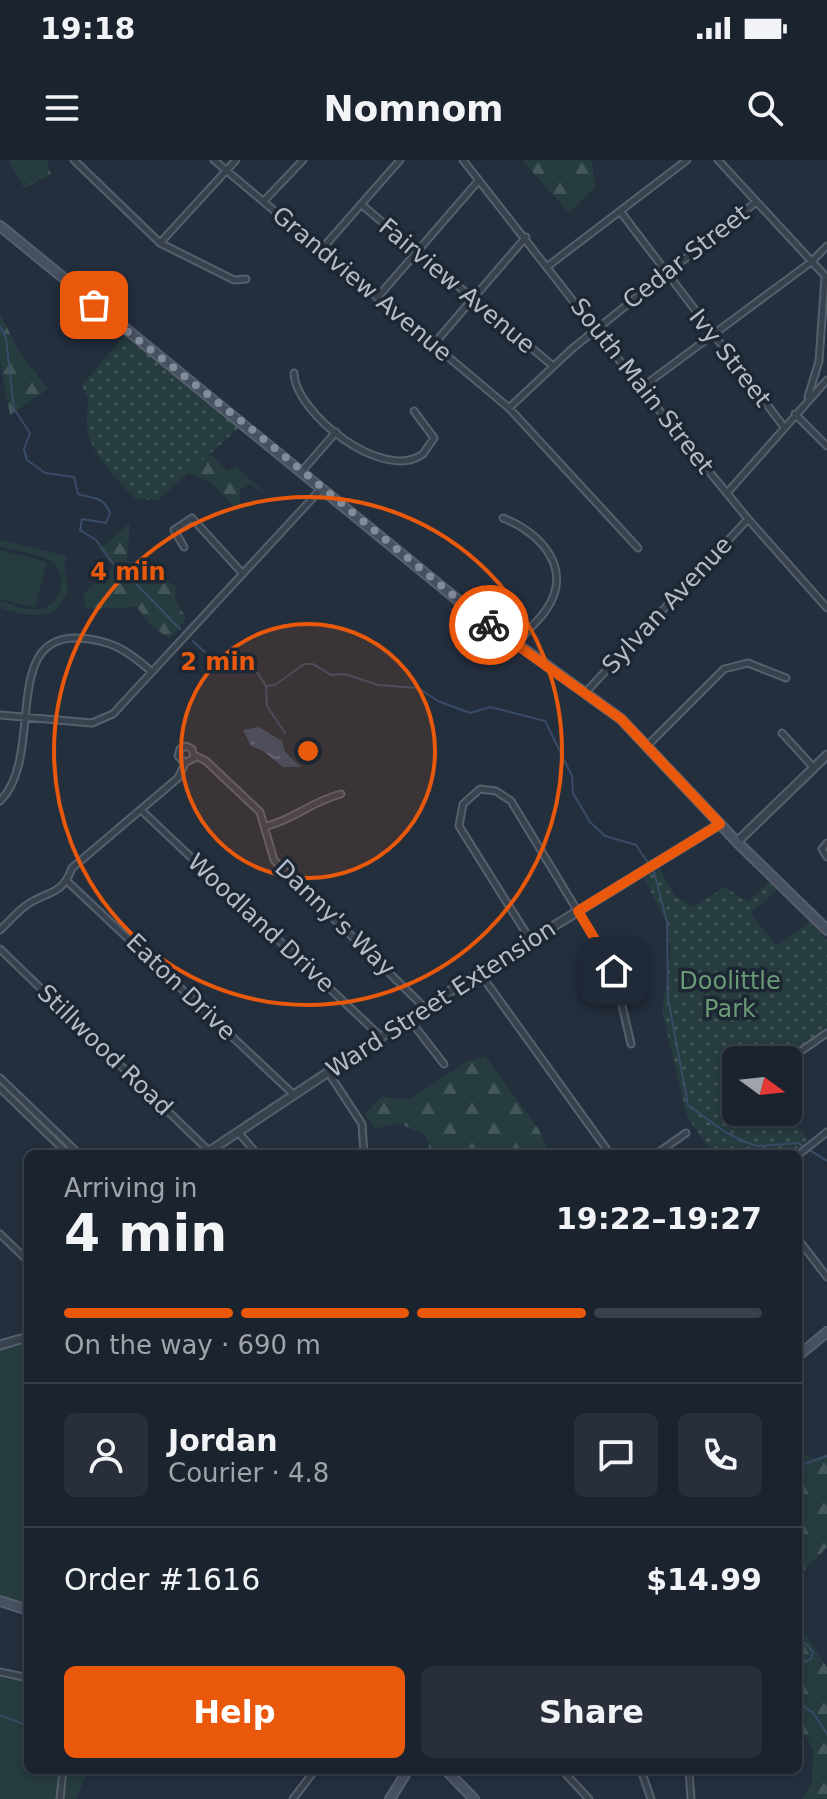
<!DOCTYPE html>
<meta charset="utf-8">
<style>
body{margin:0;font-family:"DejaVu Sans",sans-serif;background:#282f3a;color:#f1f3f6;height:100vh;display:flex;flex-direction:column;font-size:30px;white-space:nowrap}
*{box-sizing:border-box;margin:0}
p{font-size:26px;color:#a0a4aa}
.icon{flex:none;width:44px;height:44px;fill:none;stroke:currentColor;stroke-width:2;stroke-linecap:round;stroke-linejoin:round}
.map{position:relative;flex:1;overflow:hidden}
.panel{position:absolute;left:24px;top:990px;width:778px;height:624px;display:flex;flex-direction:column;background:#1b232e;border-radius:12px;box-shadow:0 4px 12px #0003,0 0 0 2px #39404a}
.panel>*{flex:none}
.needle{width:52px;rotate:105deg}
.fabs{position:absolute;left:722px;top:886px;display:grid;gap:16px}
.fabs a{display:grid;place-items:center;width:80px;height:80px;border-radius:12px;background:#1b232e;box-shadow:0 4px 12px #0003,0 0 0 2px #39404a;font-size:40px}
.pin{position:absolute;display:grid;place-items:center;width:68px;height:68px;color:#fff;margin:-34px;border-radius:16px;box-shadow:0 4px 12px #0006}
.courier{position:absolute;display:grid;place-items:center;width:80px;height:80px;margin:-40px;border:6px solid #ea580c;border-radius:50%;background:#fff;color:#222;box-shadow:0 2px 10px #0007}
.head em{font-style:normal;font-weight:600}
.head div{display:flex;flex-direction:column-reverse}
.head{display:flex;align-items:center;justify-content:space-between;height:136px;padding:0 40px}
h1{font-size:52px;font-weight:600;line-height:60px}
.bar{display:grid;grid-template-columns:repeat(4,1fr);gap:12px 8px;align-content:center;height:96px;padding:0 40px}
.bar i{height:10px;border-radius:6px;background:#39404a}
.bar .current{background:#ea580c}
.bar p{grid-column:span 4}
.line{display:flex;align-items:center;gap:20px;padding:0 40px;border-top:2px solid #39404a}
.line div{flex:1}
.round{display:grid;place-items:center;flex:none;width:84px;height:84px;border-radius:12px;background:#282f3a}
.action{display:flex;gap:16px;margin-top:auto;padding:16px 40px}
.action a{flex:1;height:92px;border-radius:12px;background:#ea580c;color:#fff;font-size:32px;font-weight:600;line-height:92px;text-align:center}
.action a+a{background:#282f3a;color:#f1f3f6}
.status{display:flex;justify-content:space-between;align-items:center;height:56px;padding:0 40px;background:#1b232e;direction:ltr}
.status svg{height:22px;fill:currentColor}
header{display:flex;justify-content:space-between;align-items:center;height:104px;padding:0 40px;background:#1b232e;font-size:36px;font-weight:600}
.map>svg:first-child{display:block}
.green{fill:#263c3f}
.forest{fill:url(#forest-firs)}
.park{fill:url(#park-dots)}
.water{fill:url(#water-ripples)}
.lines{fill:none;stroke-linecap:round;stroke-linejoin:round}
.stream{stroke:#394c67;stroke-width:2}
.minor-casing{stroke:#565f6c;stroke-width:9}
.tertiary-casing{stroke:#565f6c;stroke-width:11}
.secondary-casing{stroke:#565f6c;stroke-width:12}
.minor{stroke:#38414e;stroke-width:5}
.tertiary{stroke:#38414e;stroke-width:7}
.secondary{stroke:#465061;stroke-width:8}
.done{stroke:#828b98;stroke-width:8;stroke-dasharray:0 14.4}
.route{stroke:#ea580c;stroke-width:10}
.ring{fill:none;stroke:#e8590c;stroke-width:4}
.labels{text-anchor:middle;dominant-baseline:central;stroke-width:7;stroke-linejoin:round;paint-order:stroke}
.street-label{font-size:24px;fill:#b4bcc9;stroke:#1d2633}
.park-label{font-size:24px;fill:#6b9a76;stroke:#1d2633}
.centre{fill:#e8590c;stroke:#1d2633;stroke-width:4}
.ring-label{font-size:24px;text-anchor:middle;font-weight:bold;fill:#e8590c;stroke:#1d2633;stroke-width:7;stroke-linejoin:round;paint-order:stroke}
</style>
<div class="status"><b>19:18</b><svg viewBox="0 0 49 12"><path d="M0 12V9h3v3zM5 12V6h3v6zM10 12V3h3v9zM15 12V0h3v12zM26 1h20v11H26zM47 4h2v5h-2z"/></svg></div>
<header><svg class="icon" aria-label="menu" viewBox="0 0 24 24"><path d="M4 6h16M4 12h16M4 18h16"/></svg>Nomnom<svg class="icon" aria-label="search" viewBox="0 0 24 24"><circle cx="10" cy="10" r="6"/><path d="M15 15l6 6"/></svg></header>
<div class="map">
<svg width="827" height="1639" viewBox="0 0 827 1639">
<defs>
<pattern id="forest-firs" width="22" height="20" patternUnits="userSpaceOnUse" patternTransform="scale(2)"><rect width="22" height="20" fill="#263c3f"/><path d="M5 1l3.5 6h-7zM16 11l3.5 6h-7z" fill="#435659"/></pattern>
<pattern id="park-dots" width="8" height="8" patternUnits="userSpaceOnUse" patternTransform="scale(2)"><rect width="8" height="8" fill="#263c3f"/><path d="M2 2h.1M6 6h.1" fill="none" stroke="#435659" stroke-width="1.8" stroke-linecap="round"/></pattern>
<pattern id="water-ripples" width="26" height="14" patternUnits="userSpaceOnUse" patternTransform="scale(2)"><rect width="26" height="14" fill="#394c67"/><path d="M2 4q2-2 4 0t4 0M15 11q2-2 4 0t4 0" fill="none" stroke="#53647b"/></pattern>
</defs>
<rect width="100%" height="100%" fill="#242f3e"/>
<!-- green -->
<path class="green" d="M0 380 67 396 64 406 68 430C57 464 28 456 0 448V441C12 444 26 451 38 449 62 447 70 414 50 401 37 393 15 391 0 387Z
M0 390 47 402 35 448 0 439Z
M28 1180V1445L0 1436V1188Z
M0 1509 28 1515V1610H89L76 1639H0Z"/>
<!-- forest -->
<path class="forest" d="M9 0H47L51 15 24 28Z
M522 0H592L595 28 569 53Z
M0 153 18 190 48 229 10 255 0 201Z
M210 294 228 311 236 307 270 337 250 324 240 330 239 352 210 322 188 313Z
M130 363 127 401 149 409 176 427 175 439 186 459 169 479 149 463 137 447 86 449 83 435 114 407 99 389Z
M485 896 539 970 549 994H428L429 983 424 974 400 964 376 968 365 954 382 937 411 939 466 902Z
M798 1293 816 1299 827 1294V1387L798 1417Z
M798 1464 827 1507V1639H803L812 1622 813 1589 798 1562Z"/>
<!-- park -->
<path class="park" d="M124 176 240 267 158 340 135 339C118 320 89 293 87 266 85 244 94 249 82 225Z
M660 709 674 735 693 747 725 727 748 742 769 722 777 730 751 753 776 786 809 762 827 780V870L782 900H736V952H788L808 980 790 994H713L687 956 662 851 671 792 665 760 644 718Z"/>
<!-- water -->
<path class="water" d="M259 567 282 581 285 592 301 607H283L263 591 251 586 243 570Z"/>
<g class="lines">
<!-- stream -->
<path class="stream" d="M0 166 6 178 14 249 30 273 24 289 27 300 45 313 74 317 78 334C92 339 103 335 110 353L106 363 82 359 80 370 96 380 122 416 136 424 180 469
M193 481 215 502 251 503 266 526 275 525 304 504H313L331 515 345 514 378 525 418 528 438 541 470 553 490 547 545 561 572 616 573 633 590 662 605 676 636 685 654 712 667 762 668 838 688 945 725 972 743 981 757 986 798 983 827 1001
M266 526 267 546 285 573
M798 1306 827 1296
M798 1476 813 1492 811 1499 798 1504
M798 1541 814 1554 827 1574
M0 1555 28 1566"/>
<defs>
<path id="minor" d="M74 0 160 83 234 120 246 119
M214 0 509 248 638 388
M463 0 641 228 748 359 827 448
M718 0 827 118
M264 41 303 0
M362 45 553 206
M620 51 784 267
M160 83 236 0
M321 90 400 0
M548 106 687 0
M377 138 479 20
M433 185 526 77
M294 213C295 253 383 323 423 294L434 278 414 251
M641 228 811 102 827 86
M808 237 819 201 825 117
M509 248 573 188 756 42
M795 254 827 286
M302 311 336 272
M727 333 827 220
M503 358C542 373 574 410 546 450 538 462 525 471 518 484
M184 387 174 370 192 358 243 414
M586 532 748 359
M0 555 92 563 113 554 322 328
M782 573 814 608
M648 585 724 509 748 503 786 518
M194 595 206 601 260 652 274 700 425 848
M0 641C45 597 1 477 76 478 110 479 127 490 152 512
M141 650 380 876
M267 666C295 659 310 642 341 634
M827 683 822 689 827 697
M68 722 293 934
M0 770C8 763 15 754 24 747 46 730 61 738 72 708L178 618 185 603 194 598 192 589 186 586 180 589 178 596 185 603
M531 781 459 666 463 644 480 629 496 631 511 641 614 811 631 884
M0 789 209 991
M479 812 610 994
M409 859 444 904
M788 900 827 873
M328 912 362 964 364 993
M0 918 79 994
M0 928 68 994
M239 973 257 994
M656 994 686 973
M798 995 827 972
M0 1074 28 1101
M798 1079 827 1117
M0 1512 28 1518
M562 1610 589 1639
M641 1610 651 1639
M689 1610 691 1639
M60 1639 63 1610
M293 1639 315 1610"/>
<path id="tertiary" d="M737 682 827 595
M205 994 479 812 720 664
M0 1185 28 1177"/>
<path id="secondary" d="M0 66 470 450 621 559 737 682 827 770
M798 1196 827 1172
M0 1441 28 1450
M446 1610 474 1639
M390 1639 408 1610"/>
</defs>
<!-- minor casing -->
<use href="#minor" class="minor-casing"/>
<!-- tertiary casing -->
<use href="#tertiary" class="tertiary-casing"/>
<!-- secondary casing -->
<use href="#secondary" class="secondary-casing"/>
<!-- minor -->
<use href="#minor" class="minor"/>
<!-- tertiary -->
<use href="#tertiary" class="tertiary"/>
<!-- secondary -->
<use href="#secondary" class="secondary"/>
</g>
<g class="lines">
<!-- done -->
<path class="done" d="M94 145 249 267 489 465"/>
<!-- route -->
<path class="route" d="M489 465 621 559 720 664 578 751 614 811"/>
</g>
<!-- distance rings -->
<circle cx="308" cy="591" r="127" fill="#e8590c" fill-opacity=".12"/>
<g class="ring">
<circle cx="308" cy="591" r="127"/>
<circle cx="308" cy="591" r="254"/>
</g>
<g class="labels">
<!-- street labels -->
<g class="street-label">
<text transform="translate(686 97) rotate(-38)">Cedar Street</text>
<text transform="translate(362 124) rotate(40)">Grandview Avenue</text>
<text transform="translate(457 126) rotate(40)">Fairview Avenue</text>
<text transform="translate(730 198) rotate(52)">Ivy Street</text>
<text transform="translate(642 226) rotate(52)">South Main Street</text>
<text transform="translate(667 445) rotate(-47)">Sylvan Avenue</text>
<text transform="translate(335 758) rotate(44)">Danny's Way</text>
<text transform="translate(261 763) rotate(43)">Woodland Drive</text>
<text transform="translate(181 827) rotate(44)">Eaton Drive</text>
<text transform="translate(441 839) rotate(-33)">Ward Street Extension</text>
<text transform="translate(105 890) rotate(44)">Stillwood Road</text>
</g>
<!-- park labels -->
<g class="park-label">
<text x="730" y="821">Doolittle<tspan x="730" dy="28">Park</tspan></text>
</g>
</g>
<circle cx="308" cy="591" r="12" class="centre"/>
<g class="ring-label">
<text x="128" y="420">4 min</text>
<text x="218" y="510">2 min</text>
</g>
</svg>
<div class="fabs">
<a><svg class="needle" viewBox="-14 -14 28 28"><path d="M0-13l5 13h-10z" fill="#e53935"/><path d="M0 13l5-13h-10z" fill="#a0a4aa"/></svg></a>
</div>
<div class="pin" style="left:94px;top:145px;background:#ea580c"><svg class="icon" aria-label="bag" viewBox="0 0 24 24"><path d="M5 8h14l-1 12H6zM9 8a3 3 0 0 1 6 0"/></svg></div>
<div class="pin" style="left:614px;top:811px;background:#1f2937"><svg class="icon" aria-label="home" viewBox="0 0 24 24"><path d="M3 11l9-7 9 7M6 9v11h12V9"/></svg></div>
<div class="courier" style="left:489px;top:465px"><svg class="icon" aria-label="bike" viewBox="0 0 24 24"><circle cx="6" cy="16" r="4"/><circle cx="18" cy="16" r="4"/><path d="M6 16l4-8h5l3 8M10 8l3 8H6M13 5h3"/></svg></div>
<section class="panel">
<div class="head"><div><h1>4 min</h1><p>Arriving in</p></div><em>19:22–19:27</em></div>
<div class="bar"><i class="current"></i><i class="current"></i><i class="current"></i><i></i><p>On the way · 690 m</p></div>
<div class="line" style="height:144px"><a class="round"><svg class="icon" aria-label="person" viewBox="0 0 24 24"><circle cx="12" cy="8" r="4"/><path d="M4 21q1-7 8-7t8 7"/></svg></a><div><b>Jordan</b><p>Courier · 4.8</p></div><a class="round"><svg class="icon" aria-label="chat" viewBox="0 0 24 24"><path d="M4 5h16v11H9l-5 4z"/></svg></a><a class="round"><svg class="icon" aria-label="phone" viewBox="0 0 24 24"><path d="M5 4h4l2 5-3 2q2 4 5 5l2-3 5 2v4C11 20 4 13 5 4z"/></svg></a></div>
<div class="line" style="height:104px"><div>Order #1616</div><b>$14.99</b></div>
<div class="action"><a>Help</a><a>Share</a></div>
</section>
</div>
